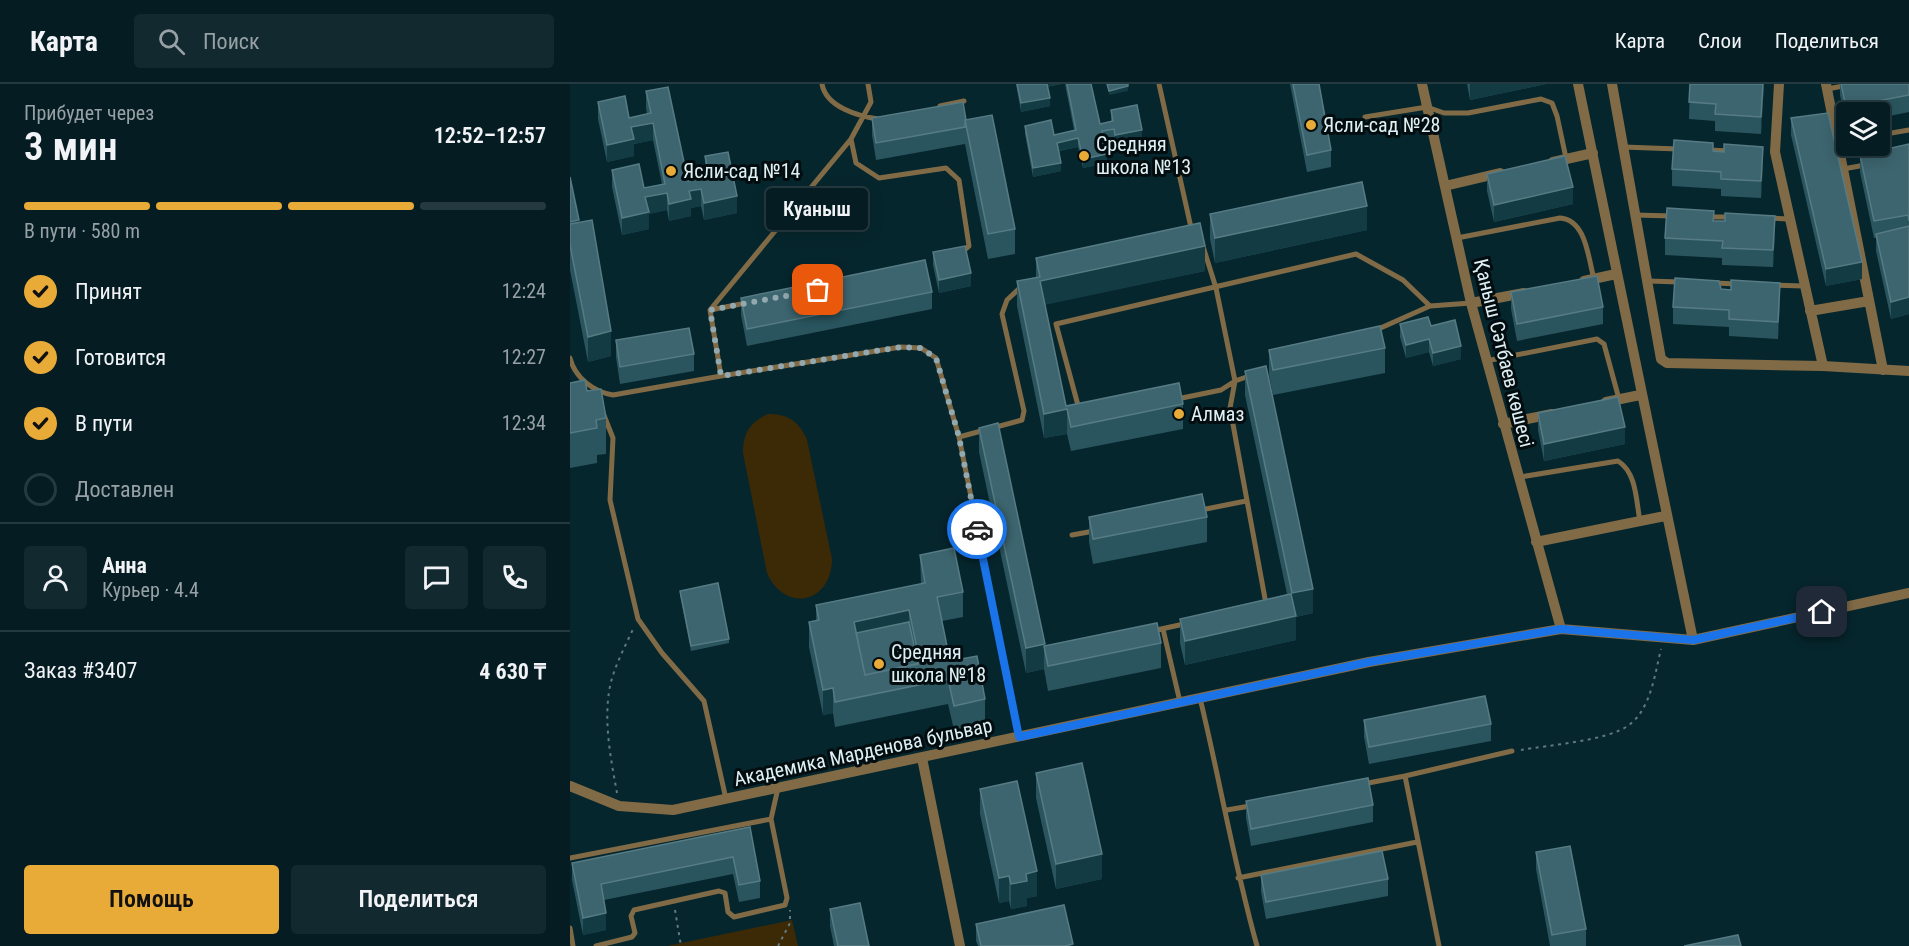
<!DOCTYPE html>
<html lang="ru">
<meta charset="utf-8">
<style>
body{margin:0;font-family:"Roboto Condensed",sans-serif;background:#12292f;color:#f1f3f6;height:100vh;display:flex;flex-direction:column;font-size:22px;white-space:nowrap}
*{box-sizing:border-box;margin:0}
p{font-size:20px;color:#97a1a5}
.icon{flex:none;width:33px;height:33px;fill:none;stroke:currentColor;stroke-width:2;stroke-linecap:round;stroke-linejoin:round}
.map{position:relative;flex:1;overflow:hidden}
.sheet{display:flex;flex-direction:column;background:#041c22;width:570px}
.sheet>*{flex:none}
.buttons{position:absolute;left:1266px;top:18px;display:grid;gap:12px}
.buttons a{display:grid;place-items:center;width:54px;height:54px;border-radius:6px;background:#041c22;box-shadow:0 3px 15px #0003,0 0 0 2px #253a40;font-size:30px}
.pin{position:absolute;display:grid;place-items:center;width:51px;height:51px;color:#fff;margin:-26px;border-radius:12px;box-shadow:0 3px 9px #0006}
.courier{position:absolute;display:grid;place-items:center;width:60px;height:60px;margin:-30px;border:4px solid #1a73e8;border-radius:50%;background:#fff;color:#222;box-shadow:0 2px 8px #0007}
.bubble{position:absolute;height:42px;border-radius:6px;background:#041c22;box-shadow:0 3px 15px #0003,0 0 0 2px #253a40;font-size:20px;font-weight:600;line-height:42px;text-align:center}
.headline em{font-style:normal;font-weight:600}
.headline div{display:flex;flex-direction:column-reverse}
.headline{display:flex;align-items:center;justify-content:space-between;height:102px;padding:0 24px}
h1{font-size:39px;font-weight:600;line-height:45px}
.bar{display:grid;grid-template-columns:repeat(4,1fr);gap:9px 6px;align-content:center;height:72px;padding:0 24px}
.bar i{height:8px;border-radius:4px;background:#253a40}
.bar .active{background:#e9ab38}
.bar p{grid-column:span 4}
.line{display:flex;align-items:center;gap:15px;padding:0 24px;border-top:2px solid #253a40}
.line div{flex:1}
.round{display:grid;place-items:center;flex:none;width:63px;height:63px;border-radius:6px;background:#12292f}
ol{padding:0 24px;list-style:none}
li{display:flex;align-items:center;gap:18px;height:66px}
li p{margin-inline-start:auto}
li .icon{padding:6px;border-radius:50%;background:#e9ab38;color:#111;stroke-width:4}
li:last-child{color:#97a1a5}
li i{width:33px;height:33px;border:3px solid #253a40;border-radius:50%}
.action{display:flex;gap:12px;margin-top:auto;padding:12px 24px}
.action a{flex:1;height:69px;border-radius:6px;background:#e9ab38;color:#111;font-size:24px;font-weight:600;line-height:69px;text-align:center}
.action a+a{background:#12292f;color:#f1f3f6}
header{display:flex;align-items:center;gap:36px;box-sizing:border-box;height:84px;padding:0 30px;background:#041c22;border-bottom:2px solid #253a40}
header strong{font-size:28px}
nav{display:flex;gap:33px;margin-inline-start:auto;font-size:21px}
.search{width:420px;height:54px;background:#12292f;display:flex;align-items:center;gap:15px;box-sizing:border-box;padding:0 21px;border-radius:6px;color:#97a1a5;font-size:22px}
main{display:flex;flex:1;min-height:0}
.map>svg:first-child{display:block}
.green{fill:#3c2905}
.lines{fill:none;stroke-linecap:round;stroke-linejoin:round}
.path{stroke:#617a81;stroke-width:2;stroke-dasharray:3 4.5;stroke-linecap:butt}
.lane{stroke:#816b47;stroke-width:5}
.street{stroke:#816b47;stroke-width:10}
.wall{fill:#2a555f}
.shaded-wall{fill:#133b44}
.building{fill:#3d656f;stroke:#567b84;stroke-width:1.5;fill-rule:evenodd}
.done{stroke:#93a9af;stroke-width:6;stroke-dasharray:0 10.8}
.route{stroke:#1a73e8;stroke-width:8}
.poi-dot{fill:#e9ab38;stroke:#030d10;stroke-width:2}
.labels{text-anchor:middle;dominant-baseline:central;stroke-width:6;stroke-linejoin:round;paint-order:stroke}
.poi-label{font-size:20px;fill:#dff0f5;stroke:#030d10;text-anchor:start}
.street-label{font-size:20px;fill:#dff0f5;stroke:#030d10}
</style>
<header>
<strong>Карта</strong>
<div class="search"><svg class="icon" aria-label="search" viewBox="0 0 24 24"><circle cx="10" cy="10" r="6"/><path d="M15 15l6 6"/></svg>Поиск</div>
<nav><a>Карта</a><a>Слои</a><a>Поделиться</a></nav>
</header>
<main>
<section class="sheet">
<div class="headline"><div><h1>3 мин</h1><p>Прибудет через</p></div><em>12:52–12:57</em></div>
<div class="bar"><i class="active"></i><i class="active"></i><i class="active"></i><i></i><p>В пути · 580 m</p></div>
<ol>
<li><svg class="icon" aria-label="check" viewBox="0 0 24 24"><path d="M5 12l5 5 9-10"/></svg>Принят<p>12:24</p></li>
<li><svg class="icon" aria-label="check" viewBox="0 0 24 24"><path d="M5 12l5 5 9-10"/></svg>Готовится<p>12:27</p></li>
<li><svg class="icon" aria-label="check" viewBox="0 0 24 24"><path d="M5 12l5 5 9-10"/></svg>В пути<p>12:34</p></li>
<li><i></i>Доставлен</li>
</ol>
<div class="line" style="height:108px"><a class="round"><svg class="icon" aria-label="person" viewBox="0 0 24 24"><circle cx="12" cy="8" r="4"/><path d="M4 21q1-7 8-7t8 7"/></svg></a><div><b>Анна</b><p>Курьер · 4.4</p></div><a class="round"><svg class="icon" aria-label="chat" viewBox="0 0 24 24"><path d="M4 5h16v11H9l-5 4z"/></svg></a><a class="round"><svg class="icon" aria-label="phone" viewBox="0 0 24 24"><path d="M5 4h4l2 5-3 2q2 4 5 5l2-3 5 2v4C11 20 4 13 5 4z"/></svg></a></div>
<div class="line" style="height:78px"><div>Заказ #3407</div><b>4 630 ₸</b></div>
<div class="action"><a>Помощь</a><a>Поделиться</a></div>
</section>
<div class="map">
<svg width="1339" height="862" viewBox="0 0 1339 862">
<rect width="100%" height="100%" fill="#06262d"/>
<!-- green -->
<path class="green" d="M198 330C218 330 229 337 237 356L262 475C262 519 215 530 197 489L173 369C173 349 180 338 198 330Z
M222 836 228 862H97Z"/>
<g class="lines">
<!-- path -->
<path class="path" d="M951 666C978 661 1038 657 1059 641 1081 625 1085 589 1091 565
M47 709C41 676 34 641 39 608 42 586 55 563 64 543
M105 826 111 862
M208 862 220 839V826"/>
<!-- lane -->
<path class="lane" d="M252 0C256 23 288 32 308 35
M589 0 622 148
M1257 5 1284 0
M370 22 394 17
M795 33 857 23 874 29H898L971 15 982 19 987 32 996 74
M1310 51 1339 46
M281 55 286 79 309 94 376 84 389 96 399 162 392 168
M1053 63 1108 65
M1139 66 1159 67
M1273 85 1295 81
M1065 131 1102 132
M1139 133H1159
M1198 134 1219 135
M887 154 990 134C1016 136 1018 173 1024 195
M1078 197 1110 198
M1144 199 1167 200
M1204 201 1234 202
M176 219 140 226 281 55 301 18 298 0
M806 246 860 222 901 219
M0 274C5 294 24 308 43 311L151 292 140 226
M916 277 1027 255 1034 260 1049 315
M682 291 665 297 660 324 696 520
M151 292 331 263 351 264 366 274 389 353
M607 315 651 306 665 297 646 204 631 156
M509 325 486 240 786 170 833 196 860 222
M33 329 43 354 40 416 68 535 92 569 134 617 156 715
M950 393 1048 377C1067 389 1066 417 1070 437
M631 426 676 417
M502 451 524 447
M593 545 610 618
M582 547 614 540
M630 614C650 697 664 780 687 862
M449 652 389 353 452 336 454 327 432 230 437 216 452 202
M835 692 942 667
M793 700 835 692 869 862
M657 726 680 722
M0 774 201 735
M668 794 847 758
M0 844 3 862
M26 862 62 853 65 849 61 832 64 826 149 807 155 809 158 828 164 833 215 821 217 814 201 735 208 704"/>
<!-- street -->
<path class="street" d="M852 0 901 219 991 545
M1008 0 1123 556
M1042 0 1091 275 1097 279 1253 282 1339 287
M1209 0 1205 68 1253 282
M1256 0 1313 286
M983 78 1023 69
M875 102 930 89
M1014 197 1046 190
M901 219 954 209
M1240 227 1299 217
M1036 318 1070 311
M933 340 982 330
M966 458 1095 432
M352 674 390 862
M0 702 49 722 103 726 799 578 991 545 1123 556 1339 509"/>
</g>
<!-- wall -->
<path class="wall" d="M446 0H491L477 3 480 22 451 28Z
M495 0H521L530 40 541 38V26L572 54 545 60 544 53 534 55 537 79 513 84 508 63 489 67 491 87 463 93 455 50V42L484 51 504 46Z
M720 0H749L761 66V83L737 88Z
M897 0H976L900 16Z
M1120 0H1194L1191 50 1145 47V37L1119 35Z
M1270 0H1339V28L1310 34V28H1276V40L1270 11Z
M76 7 118 97 129 94V88L135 87V72L167 129 134 136 131 122 121 124V132L99 137 97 126 79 130V145L52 151 42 103V86L74 104 92 100 83 56 64 60V72L37 78 28 35V18L59 34 77 30 76 24Z
M302 34 396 36 445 145V170L418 175 395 60 306 76 302 51Z
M1221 34 1292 195 1256 202 1221 51Z
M1339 60V230L1321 235 1306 167V154H1304L1290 88V71Z
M1143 67 1193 80 1191 114 1151 112V105L1102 102V85Z
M917 90 1003 120 924 138 917 107Z
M0 93 9 138 41 272 18 278 0 186Z
M640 130 797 146 645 179 640 155Z
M1144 137 1205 149 1203 183 1152 181V174L1095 171V154Z
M363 168 401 202 369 209 363 181Z
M466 174 635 187 475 220 496 322 613 320V345L501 367 497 350 474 354 447 222V197L466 193Z
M1151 205 1210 216 1208 255 1159 252V243L1103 240V223Z
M362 208V225L177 262 171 231V214Z
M941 208 1033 223V240L947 257 941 225Z
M830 240 891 275 863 282 859 268 836 274 830 253Z
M46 256 124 270V287L50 300 46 273Z
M815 264V289L703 311 699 291V266Z
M675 287 743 529 726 533V556L615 581 610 559V535L717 510 675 311Z
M0 299 17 307 36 334V370L27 371V379L0 384Z
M968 329 1055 360 974 377 968 346Z
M409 344 475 562 591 559V584L478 607 474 585 456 589 409 368Z
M519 433H637V458L523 480 519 458Z
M350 471 393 508V533L372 537 380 577 415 615V640L384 646 378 620 265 643 263 629 253 631 239 563V538L246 537V521L351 500Z
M110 507 159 555V559L121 567 110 511Z
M794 636 921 640V657L799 680 794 653Z
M466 689 532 795 486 805 466 714Z
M410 705 467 812 457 814V822L441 825 439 817 429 819 410 730Z
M676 717 803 721V738L681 762 676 734Z
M180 743 190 797V814L169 818 163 790 34 816 36 846 13 851 2 796V779Z
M966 768 1016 845V862H980L966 785Z
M691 791 818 795V812L696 835 691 808Z
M260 825 299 862H264L260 842Z
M406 840 503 862H408L406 857Z"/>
<!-- shaded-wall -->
<path class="shaded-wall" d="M476 0H491L476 3Z
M900 0H976L900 16Z
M1193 0H1194L1191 50V33Z
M558 2V7L539 11V7Z
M480 14V22L451 28V19Z
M83 39V56L64 60V72L37 78V61L61 43Z
M572 46V54L545 60V51Z
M508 54V63L487 67V59Z
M1193 63V80L1191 114V97Z
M537 70V79L513 84V75Z
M491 79V87L463 93V84Z
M1003 103V120L924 138V121Z
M131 105V122L121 124V132L99 137V120L119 107Z
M97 109V126L79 130V145L52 151V134L75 113Z
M167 112V129L134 136V119Z
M797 122V146L645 179V154Z
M1205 132V149L1203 183V166Z
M9 136V161H0V138Z
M635 162V187L470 222V197Z
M1292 178V195L1256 202V185Z
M401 189V202L369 209V196Z
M1210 199V216L1208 255V238Z
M1339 213V230L1321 235V218Z
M41 247V272L18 278V253Z
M859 255V268L836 274V261Z
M891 262V275L863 282V269Z
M497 325V350L474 354V330Z
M1055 343V360L974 377V360Z
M743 505V529L726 533V556L615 581V557L722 533V509Z
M339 526V551L286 562 284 538Z
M475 560V567L474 562V585L456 589V564Z
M263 604V629L253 631V606Z
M532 770V795L486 805V780Z
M467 787V812L457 814V822L441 825V800L456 790Z
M439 792V817L429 819V794Z
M36 829V846L13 851V834Z"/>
<!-- building -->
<path class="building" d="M447 0H477L480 14 451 19Z
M497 0H521L530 40 543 37 541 26 567 21 572 46 545 51 544 45 532 47 537 70 513 75 508 54 487 59 491 79 463 84 455 42 481 36 484 51 506 46Z
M537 0H558V2L539 7Z
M723 0H749L761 66 737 71Z
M1120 0H1193L1191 33 1145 30 1146 20 1119 18Z
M1271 0H1339V11L1276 23Z
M98 3 118 97 131 94 129 88 138 87 135 72 158 68 167 112 134 119 131 105 119 107 121 115 99 120 97 109 75 113 79 128 52 134 42 86 69 80 74 104 95 100 83 39 61 43 64 55 37 61 28 18 55 12 59 34 81 29 76 7Z
M393 18 396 36H395V43L306 59 302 34Z
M1258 29 1292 178 1256 185 1221 34Z
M422 31 445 145 418 150 395 36Z
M1104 56 1143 59V67L1154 68V60L1193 63 1191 97 1151 95V88L1102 85Z
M1339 60V137L1338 131 1304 137 1290 71Z
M995 72 1003 103 924 121 917 90Z
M0 93 9 136 0 138Z
M792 98 797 122 645 154 640 130Z
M1097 124 1144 127 1143 137H1155V129L1205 132 1203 166 1152 164 1153 157 1095 154Z
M22 136 41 247 18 253 0 161V140Z
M630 139 635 162 470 197 496 322 609 299 613 320 501 343 497 325 474 330 447 197 470 193 466 174Z
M1339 142V213L1321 218 1306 150Z
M395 162 401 189 369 196 363 168Z
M355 176 362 208 177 245 171 214Z
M1027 192 1033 223 947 240 941 208Z
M1105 194 1149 197 1151 205 1161 206V196L1210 199 1208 238 1159 235V226L1103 223Z
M858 233 861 242 885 236 891 262 863 269 859 255 836 261 830 240Z
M810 242 815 264 703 286 699 266Z
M119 244 124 270 50 283 46 256Z
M696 282 743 505 722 509 675 287Z
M15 296 17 307 31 305 36 334 26 336 27 344 0 349V299Z
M1048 313 1055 343 974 360 968 329Z
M428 339 475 560 456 564 409 344Z
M632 410 637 433 523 455 519 433Z
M384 464 393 508 367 513 380 577 407 572 415 615 384 622 378 595 265 618 263 604 253 606 239 538 249 536 246 521 355 499 350 471ZM339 526 350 579 295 591 284 538Z
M148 499 159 555 121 562 110 507Z
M721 510 726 532 615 557 610 535Z
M339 538 348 580 295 591 286 549Z
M587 539 591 559 478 582 474 562Z
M915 612 921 640 799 663 794 636Z
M512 679 532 770 486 780 466 689Z
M798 694 803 721 681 745 676 717Z
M447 697 467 787 456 790 457 797 441 800 439 792 429 794 410 705Z
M180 743 190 797 169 801 163 773 31 800 36 829 13 834 2 779Z
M1000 762 1016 845 982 851 966 768Z
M812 767 818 795 696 818 691 791Z
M290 819 299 862H268L260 825Z
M494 821 503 860 495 862H411L406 840Z
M1168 851 1171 862H1114Z"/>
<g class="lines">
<!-- done -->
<path class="done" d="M248 206 140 226 151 292 331 263 351 264 366 274 389 353 407 445"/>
<!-- route -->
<path class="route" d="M407 445 449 653 799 578 991 545 1123 556 1252 528"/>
</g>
<!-- markers -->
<g class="poi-dot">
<circle cx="741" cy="41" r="6"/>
<circle cx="514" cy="72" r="6"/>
<circle cx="101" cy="87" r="6"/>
<circle cx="609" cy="330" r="6"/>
<circle cx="309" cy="580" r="6"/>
</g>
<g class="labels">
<!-- poi labels -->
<g class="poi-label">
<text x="753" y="41">Ясли-сад №28</text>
<text x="526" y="60">Средняя<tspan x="526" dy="23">школа №13</tspan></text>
<text x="113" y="87">Ясли-сад №14</text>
<text x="621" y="330">Алмаз</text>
<text x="321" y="568">Средняя<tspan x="321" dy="23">школа №18</tspan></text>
</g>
<!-- street labels -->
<g class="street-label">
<text transform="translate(934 269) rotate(76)">Қаныш Сәтбаев көшесі</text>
<text transform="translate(293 668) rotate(-12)">Академика Марденова бульвар</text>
</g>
</g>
</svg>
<div class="buttons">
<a><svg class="icon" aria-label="layers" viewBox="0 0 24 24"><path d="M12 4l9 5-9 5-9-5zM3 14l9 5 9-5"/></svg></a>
</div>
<div class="pin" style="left:248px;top:206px;background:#ea580c"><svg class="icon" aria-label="bag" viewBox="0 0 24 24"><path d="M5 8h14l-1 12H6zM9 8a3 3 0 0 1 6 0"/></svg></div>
<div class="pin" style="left:1252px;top:528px;background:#1f2937"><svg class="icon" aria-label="home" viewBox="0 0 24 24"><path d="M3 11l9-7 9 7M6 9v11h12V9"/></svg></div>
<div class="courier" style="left:407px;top:445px"><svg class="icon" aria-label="car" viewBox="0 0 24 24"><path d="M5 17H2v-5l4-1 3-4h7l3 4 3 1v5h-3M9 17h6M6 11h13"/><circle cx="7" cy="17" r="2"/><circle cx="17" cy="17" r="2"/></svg></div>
<div class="bubble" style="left:196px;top:104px;width:102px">Куаныш</div>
</div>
</main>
